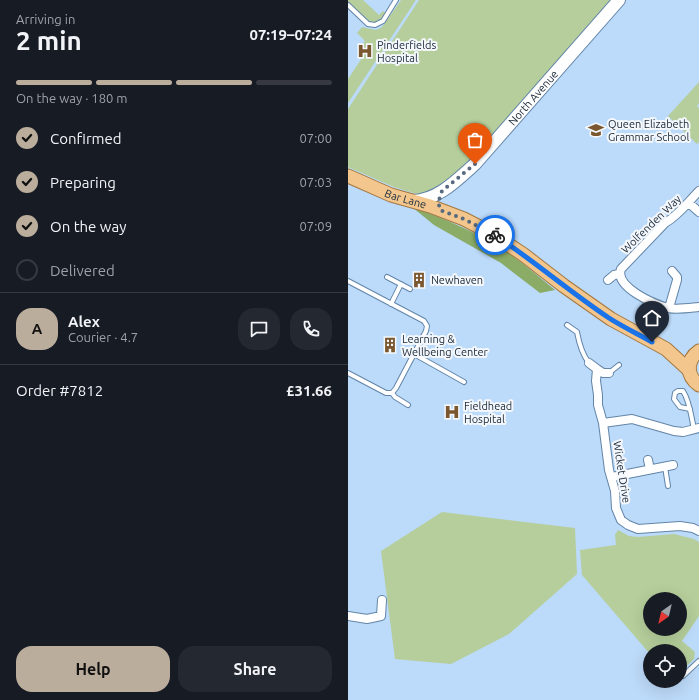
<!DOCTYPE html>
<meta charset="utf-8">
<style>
body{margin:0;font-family:Ubuntu,sans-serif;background:#242831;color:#f1f3f6;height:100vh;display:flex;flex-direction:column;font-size:15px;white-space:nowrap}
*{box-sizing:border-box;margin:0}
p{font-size:13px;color:#9ea1a6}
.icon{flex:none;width:22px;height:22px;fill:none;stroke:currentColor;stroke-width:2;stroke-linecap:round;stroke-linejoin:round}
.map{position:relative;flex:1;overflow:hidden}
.details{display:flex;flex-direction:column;background:#171b24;width:348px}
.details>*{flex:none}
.needle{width:26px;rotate:214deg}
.fabs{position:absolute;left:295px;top:592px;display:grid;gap:8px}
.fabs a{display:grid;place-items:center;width:44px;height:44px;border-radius:50%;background:#171b24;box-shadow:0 4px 16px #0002;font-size:20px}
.pin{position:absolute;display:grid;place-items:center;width:34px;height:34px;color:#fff;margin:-41px -17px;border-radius:50% 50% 50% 0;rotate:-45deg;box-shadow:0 0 4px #0007}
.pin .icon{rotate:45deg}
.courier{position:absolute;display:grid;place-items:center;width:40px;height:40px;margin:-20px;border:3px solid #1a73e8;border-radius:50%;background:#fff;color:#222;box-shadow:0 1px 5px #0007}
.summary em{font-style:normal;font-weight:700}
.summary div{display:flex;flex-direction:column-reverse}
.summary{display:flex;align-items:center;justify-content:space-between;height:68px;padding:0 16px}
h1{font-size:26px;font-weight:700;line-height:30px}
.bar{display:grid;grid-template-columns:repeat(4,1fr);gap:6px 4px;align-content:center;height:48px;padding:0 16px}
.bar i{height:5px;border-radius:3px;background:#363941}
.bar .current{background:#bbad9c}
.bar p{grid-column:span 4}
.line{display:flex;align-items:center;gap:10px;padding:0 16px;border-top:1px solid #363941}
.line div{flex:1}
.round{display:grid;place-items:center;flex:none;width:42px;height:42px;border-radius:16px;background:#242831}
ol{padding:0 16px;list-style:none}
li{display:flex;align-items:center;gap:12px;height:44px}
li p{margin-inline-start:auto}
li .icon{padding:4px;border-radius:50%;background:#bbad9c;color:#111;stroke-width:4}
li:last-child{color:#9ea1a6}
li i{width:22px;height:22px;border:2px solid #363941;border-radius:50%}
.primary-button{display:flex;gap:8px;margin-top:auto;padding:8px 16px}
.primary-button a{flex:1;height:46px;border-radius:16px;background:#bbad9c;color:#111;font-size:16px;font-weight:700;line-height:46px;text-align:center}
.primary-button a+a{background:#242831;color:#f1f3f6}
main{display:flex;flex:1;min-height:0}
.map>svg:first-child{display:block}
.green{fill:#b5ce9b;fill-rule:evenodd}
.forest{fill:#8bac67}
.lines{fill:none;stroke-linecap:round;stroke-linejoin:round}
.lane-casing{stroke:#6285a8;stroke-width:6}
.street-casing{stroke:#6285a8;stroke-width:10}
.secondary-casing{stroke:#6285a8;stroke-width:14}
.primary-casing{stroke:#a37840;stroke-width:15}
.lane{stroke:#fff;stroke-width:4}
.street{stroke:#fff;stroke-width:8}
.secondary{stroke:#fff;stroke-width:12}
.primary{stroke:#f2c68d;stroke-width:13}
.done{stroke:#576a7f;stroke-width:4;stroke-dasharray:0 7.2}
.route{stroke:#1a73e8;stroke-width:5}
.labels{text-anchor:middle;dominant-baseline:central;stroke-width:4;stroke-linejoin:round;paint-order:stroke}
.poi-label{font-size:11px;fill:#202e3d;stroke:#f4f8fc;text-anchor:start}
.street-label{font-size:11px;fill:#202e3d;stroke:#f4f8fc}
</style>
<main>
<section class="details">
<div class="summary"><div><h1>2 min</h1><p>Arriving in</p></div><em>07:19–07:24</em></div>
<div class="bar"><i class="current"></i><i class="current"></i><i class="current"></i><i></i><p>On the way · 180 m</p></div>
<ol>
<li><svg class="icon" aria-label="check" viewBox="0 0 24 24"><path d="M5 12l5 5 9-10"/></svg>Confirmed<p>07:00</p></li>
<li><svg class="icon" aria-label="check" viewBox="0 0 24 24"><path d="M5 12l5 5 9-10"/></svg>Preparing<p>07:03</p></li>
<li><svg class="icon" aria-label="check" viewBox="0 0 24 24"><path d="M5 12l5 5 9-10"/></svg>On the way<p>07:09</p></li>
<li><i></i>Delivered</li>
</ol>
<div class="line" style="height:72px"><b class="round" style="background:#bbad9c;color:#111">A</b><div><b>Alex</b><p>Courier · 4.7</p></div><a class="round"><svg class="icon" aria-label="chat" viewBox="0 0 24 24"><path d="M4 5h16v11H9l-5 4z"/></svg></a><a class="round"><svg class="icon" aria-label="phone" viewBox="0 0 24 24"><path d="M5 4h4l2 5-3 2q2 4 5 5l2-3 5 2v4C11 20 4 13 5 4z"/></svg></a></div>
<div class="line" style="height:52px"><div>Order #7812</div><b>£31.66</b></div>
<div class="primary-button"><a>Help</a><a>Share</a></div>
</section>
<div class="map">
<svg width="351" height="700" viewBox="0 0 351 700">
<rect width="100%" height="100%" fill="#bcdaf9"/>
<!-- green -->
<path class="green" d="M0 0H15L31 15 35 11 38 13C34 18 30 24 23 23L0 3Z
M53 0H68L0 103V79L18 52 14 44 17 41 9 33 14 27 28 30 34 27Z
M71 0H265L117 169 98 185 72 195 46 187 0 167V109Z
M351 82V103L349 106 351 108V142L349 144 320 116Z
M94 512 227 528 229 574 161 634 103 664 47 659 33 551Z
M270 530 281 536 290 537 326 534 346 539 351 542V616L334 641 347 652 346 659 332 672V651H302V654L234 575 232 550 268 545 267 535ZM302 599H332V629H302Z"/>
<!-- forest -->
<path class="forest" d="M64 207C96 219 127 231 156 250 174 262 190 276 207 290L192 293 153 263 86 225Z"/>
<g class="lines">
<defs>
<path id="lane" d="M0 5 20 24 27 25 35 21 48 0
M39 277 62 289
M0 281 76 321 79 326 78 331 48 388 44 393H38L0 373
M43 304 53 284
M219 325 229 332C231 343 234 354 241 363
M66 354 116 382
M261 373 271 365
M44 393 47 397 60 405
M342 409 332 407 326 399 327 393 330 391H335C342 402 343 416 346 429
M317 467 320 486
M335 676 351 661"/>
<path id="street" d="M351 191C340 202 331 215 317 223L273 269C266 287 306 304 320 308 329 310 341 308 351 307
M341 203 351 212
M260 280 266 275 271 274
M321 308 329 280V277L324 271
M241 363 249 369
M261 373H255L249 369 248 381 250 395V405L255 423 261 470 267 491 268 508 273 520 280 525 290 529 332 526 345 528 351 531
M255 423 284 419 326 431 335 432 351 428
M300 460 302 469
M264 477 325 465
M0 616 19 619 33 616 34 600"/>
<g id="secondary">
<path id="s1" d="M65 201C90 200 109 180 127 164L271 0"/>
</g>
<g id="primary">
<path id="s2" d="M0 176 43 195 82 206 116 219 143 233 176 255 216 286 263 319 318 349 341 370"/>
<path d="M351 351C338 360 338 376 351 385"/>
</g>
</defs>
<!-- lane casing -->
<use href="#lane" class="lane-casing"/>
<!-- street casing -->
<use href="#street" class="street-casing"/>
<!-- secondary casing -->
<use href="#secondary" class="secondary-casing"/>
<!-- primary casing -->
<use href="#primary" class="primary-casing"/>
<!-- lane -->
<use href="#lane" class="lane"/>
<!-- street -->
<use href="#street" class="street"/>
<!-- secondary -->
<use href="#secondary" class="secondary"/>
<!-- primary -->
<use href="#primary" class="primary"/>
</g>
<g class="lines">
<!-- done -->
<path class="done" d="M127 164 94 191C91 198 90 203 92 210L116 219 147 235"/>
<!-- route -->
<path class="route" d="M147 235C186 261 222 292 261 318 275 327 290 334 304 342"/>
</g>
<!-- icons -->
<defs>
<symbol id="hospital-bare" viewBox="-9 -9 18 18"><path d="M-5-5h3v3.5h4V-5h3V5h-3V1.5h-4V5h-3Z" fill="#7a572f" stroke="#f4f8fc" stroke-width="2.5" paint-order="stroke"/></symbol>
<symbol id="school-bare" viewBox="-9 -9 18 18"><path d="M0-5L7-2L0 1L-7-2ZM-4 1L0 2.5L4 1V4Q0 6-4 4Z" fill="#7a572f" stroke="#f4f8fc" stroke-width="2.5" paint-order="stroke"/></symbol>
<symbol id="building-bare" viewBox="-9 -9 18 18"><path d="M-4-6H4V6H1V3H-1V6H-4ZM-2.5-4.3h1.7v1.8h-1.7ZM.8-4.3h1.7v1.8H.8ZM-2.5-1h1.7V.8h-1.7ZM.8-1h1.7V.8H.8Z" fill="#7a572f" stroke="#f4f8fc" stroke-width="2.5" paint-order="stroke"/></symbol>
</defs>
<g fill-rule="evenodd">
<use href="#hospital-bare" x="6" y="40" width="22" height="22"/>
<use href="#school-bare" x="237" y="119" width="22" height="22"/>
<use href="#building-bare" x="60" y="269" width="22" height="22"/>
<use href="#building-bare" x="31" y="334" width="22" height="22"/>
<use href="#hospital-bare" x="93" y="401" width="22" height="22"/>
</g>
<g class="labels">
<!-- poi labels -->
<g class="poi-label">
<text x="29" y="45">Pinderfields<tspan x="29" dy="13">Hospital</tspan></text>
<text x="260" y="124">Queen Elizabeth<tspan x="260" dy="13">Grammar School</tspan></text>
<text x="83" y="280">Newhaven</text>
<text x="54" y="339">Learning &amp;<tspan x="54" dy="13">Wellbeing Center</tspan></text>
<text x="116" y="406">Fieldhead<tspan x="116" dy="13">Hospital</tspan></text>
</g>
<!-- street labels -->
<g class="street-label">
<text stroke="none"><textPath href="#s1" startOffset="162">North Avenue</textPath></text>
<text stroke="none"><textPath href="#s2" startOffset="62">Bar Lane</textPath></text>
<text transform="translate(303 224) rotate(-44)">Wolfenden Way</text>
<text transform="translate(274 472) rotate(81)">Wicket Drive</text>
</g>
</g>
</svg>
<div class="fabs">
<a><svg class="needle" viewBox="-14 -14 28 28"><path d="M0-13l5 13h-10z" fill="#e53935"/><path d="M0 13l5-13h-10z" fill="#9ea1a6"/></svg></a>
<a><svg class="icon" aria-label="locate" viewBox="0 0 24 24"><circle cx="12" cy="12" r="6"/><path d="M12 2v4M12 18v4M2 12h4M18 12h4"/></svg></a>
</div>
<div class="pin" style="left:127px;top:164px;background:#ea580c"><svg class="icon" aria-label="bag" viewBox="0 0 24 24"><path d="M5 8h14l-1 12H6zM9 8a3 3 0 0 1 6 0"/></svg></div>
<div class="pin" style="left:304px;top:342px;background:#1f2937"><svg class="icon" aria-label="home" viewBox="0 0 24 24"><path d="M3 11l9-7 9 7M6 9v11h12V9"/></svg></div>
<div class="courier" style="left:147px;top:235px"><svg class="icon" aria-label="bike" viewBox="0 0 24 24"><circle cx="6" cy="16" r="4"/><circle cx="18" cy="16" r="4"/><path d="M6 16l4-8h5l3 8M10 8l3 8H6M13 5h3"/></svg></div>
</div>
</main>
